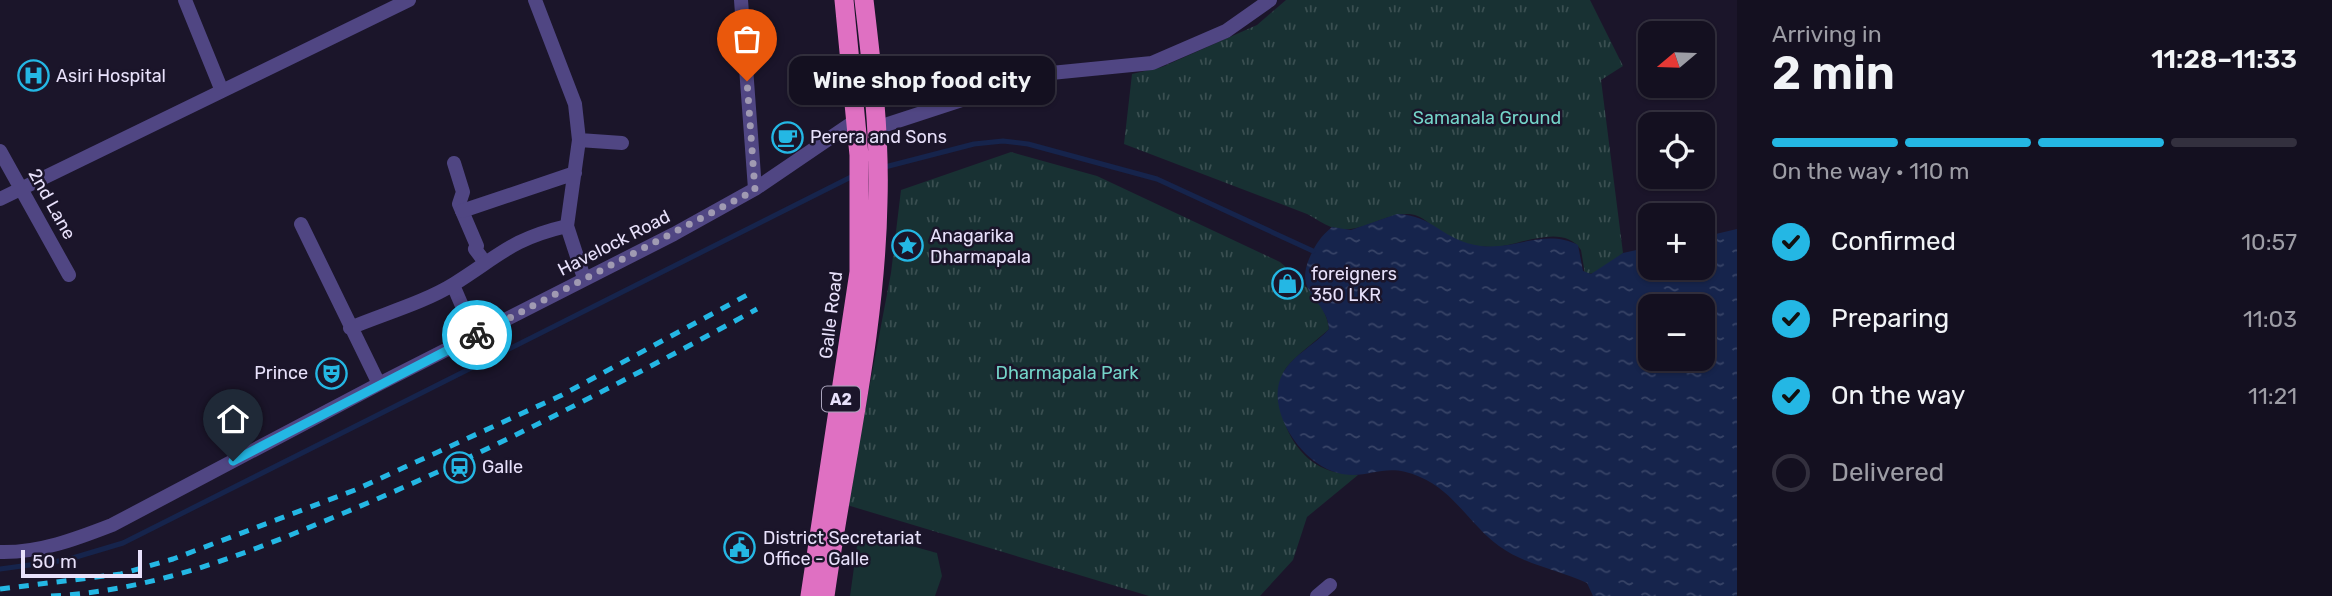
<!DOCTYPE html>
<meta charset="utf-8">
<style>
body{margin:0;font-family:Rubik,sans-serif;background:#1d1929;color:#f1f3f6;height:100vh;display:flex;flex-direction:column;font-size:26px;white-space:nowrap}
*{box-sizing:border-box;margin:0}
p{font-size:23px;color:#9d9da5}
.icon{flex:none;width:38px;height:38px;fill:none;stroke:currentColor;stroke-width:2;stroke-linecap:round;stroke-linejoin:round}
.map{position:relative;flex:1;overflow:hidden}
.side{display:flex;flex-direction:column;background:#141020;width:595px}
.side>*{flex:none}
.needle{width:46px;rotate:251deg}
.buttons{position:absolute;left:1638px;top:21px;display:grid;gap:14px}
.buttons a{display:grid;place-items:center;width:77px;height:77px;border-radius:14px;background:#141020;box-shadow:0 2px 5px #0004,0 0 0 2px #33303e;font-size:35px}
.scale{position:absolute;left:21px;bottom:18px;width:121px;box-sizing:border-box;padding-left:7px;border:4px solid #e8e1fb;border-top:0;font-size:19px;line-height:24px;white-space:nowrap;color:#e8e1fb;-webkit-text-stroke:5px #1b152a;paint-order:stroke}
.pin{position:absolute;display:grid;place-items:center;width:60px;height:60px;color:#fff;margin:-72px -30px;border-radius:50% 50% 50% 0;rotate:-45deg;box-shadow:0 0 7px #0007}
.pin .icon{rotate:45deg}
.courier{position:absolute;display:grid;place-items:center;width:70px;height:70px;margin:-35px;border:5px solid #24b7e4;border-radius:50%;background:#fff;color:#222;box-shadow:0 2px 9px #0007}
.bubble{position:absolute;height:49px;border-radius:14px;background:#141020;box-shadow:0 2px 5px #0004,0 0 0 2px #33303e;font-size:23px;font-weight:600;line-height:49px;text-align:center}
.head em{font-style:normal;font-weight:600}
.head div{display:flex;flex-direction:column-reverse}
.head{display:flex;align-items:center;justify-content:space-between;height:119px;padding:0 35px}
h1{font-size:46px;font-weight:600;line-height:52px}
.bar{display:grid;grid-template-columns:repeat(4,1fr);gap:10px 7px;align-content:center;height:84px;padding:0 35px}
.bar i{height:9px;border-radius:5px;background:#33303e}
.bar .selected{background:#24b7e4}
.bar p{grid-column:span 4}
ol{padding:0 35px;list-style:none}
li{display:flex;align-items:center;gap:21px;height:77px}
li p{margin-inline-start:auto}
li .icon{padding:7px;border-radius:50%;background:#24b7e4;color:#111;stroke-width:4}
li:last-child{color:#9d9da5}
li i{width:38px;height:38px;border:4px solid #33303e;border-radius:50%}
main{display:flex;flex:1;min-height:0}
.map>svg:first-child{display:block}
.grass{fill:#183133}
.park{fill:url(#park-tufts)}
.water{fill:url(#water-ripples);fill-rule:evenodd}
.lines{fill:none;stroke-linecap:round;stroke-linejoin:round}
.stream{stroke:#16244c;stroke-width:5}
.pedestrian{stroke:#504683;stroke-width:14}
.minor{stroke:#504683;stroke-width:14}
.tertiary{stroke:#504683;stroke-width:14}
.trunk{stroke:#df70c2;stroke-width:19}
.rail{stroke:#24b7e4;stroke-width:5;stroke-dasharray:10 9;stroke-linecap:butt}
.done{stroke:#a09ab2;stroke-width:7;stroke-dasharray:0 12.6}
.route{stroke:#24b7e4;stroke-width:9}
.labels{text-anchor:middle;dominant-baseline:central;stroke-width:5;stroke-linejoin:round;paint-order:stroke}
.shield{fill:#1b152a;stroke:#aaa4bc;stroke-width:2}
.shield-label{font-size:16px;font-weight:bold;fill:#e8e1fb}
.poi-label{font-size:18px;fill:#e8e1fb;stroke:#1b152a;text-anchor:start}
.park-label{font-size:18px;fill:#74d4c9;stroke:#1b152a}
.street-label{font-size:18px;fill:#e8e1fb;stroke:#1b152a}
</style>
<main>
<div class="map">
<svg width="1737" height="596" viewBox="0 0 1737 596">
<defs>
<pattern id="park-tufts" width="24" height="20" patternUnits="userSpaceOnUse" patternTransform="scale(1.75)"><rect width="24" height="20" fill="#183133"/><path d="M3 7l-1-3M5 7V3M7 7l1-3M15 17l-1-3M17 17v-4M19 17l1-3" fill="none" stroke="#3a4f51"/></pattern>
<pattern id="water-ripples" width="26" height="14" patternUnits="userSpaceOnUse" patternTransform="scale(1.75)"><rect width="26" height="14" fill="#16244c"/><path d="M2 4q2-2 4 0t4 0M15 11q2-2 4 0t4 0" fill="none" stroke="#384467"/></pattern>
</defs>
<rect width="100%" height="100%" fill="#1b152a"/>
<!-- grass -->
<path class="grass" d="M859 531 937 553 942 576 935 596H850Z"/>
<!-- park -->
<path class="park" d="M1286 0H1590L1623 66 1601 80 1623 253 1597 273 1585 274 1581 250C1563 222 1519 246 1494 247 1477 247 1455 244 1442 233 1431 226 1424 216 1410 214 1383 212 1358 237 1331 227 1323 224 1315 218 1307 214L1124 144 1132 74 1162 67 1257 25Z
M1011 152 1097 176 1280 262C1298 278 1327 303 1329 329 1318 340 1287 361 1283 374 1272 407 1290 451 1321 467 1333 473 1345 474 1358 475L1307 517 1293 560 1260 596H1149L847 505 891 273 901 190Z"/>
<!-- water -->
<path class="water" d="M1397 214C1434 215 1442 241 1481 246 1516 250 1545 228 1578 245L1583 271 1591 274 1623 253 1650 247V268H1703V237L1737 229V596H1593L1587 583C1559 570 1525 565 1499 546 1470 525 1455 492 1420 477 1384 460 1369 481 1338 473 1302 465 1263 408 1283 373 1293 355 1316 344 1329 329 1327 299 1294 295 1309 259 1315 245 1320 237 1332 227L1351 230ZM1650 306H1703V359H1650Z"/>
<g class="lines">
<!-- stream -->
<path class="stream" d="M881 168 974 144 1003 141 1028 144 1157 179 1313 251
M0 569 66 560 123 543 855 175"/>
<!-- pedestrian -->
<path class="pedestrian" d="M454 163 463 192 459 204 477 246 475 249 484 261"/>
<!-- minor -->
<path class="minor" d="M185 0 222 91
M741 0 755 189
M579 140 622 143
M0 151 69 275
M0 199 409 0
M462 211 575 173
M301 224 379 384
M567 226 584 278
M453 285 475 336
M350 328C383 314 423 303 454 284 499 256 511 239 567 226L579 140 575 104 535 0
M0 552C39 553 76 539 112 525L379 384 674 234 755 189 855 121
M1317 596 1330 585"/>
<!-- tertiary -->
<path class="tertiary" d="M874 93 918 77 988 70 1041 74 1152 63 1226 31 1270 0
M876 128 1029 78"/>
<!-- trunk -->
<path class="trunk" d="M810 596 859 272V155L844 0
M825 596C843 466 876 333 878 201 880 134 872 67 864 0"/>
<!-- rail -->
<path class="rail" d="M0 589 121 574 173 559 355 490 562 395 749 294
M51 596C153 591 246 554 339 515 484 455 619 384 757 309"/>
</g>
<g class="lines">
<!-- done -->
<path class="done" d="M477 335 755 190 747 81"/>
<!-- route -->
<path class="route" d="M233 461 477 335"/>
</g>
<!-- icons -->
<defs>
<symbol id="hospital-ring" viewBox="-11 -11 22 22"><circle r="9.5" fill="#1b152a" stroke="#24b7e4" stroke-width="1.5"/><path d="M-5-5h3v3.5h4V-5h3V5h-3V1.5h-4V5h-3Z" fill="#24b7e4"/></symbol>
<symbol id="cafe-ring" viewBox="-11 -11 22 22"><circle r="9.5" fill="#1b152a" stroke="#24b7e4" stroke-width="1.5"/><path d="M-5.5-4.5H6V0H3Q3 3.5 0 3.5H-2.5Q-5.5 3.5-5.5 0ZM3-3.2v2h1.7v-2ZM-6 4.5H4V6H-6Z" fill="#24b7e4"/></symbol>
<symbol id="sight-ring" viewBox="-11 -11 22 22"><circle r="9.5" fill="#1b152a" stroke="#24b7e4" stroke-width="1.5"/><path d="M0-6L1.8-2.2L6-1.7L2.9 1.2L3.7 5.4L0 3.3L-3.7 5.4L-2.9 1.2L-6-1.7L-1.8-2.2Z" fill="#24b7e4"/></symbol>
<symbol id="shop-ring" viewBox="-11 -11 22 22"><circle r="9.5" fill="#1b152a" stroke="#24b7e4" stroke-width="1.5"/><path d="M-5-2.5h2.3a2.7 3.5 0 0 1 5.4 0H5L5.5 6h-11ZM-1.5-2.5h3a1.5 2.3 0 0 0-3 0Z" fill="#24b7e4"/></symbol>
<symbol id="theatre-ring" viewBox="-11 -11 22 22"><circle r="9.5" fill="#1b152a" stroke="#24b7e4" stroke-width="1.5"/><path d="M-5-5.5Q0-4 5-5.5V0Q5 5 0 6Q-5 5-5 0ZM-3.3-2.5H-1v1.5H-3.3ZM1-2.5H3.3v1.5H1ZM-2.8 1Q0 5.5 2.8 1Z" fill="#24b7e4"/></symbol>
<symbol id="station-ring" viewBox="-11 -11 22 22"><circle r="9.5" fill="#1b152a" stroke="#24b7e4" stroke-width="1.5"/><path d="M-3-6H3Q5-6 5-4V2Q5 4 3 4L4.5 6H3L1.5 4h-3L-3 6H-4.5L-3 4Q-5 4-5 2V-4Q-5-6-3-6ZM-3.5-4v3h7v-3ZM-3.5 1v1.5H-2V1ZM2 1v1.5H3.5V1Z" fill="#24b7e4"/></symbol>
<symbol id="civic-ring" viewBox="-11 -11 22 22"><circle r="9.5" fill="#1b152a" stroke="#24b7e4" stroke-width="1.5"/><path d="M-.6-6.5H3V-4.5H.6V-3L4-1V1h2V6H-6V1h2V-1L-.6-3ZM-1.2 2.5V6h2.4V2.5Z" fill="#24b7e4"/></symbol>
</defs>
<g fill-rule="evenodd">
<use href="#hospital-ring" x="16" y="58" width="35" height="35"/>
<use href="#cafe-ring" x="770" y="120" width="35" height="35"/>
<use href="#sight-ring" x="890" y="228" width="35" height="35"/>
<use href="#shop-ring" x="1270" y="266" width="35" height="35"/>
<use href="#theatre-ring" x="314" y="356" width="35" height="35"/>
<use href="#station-ring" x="442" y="450" width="35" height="35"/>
<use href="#civic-ring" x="722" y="530" width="35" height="35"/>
</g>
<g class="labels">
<!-- shield labels -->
<rect class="shield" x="822" y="386.5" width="38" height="25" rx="5"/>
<g class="shield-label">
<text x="841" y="399">A2</text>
</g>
<!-- poi labels -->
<g class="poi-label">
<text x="56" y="76">Asiri Hospital</text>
<text x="810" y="137">Perera and Sons</text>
<text x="930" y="236">Anagarika<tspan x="930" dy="21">Dharmapala</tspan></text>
<text x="1311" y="274">foreigners<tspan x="1311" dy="21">350 LKR</tspan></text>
<text x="308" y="373" text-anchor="end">Prince</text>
<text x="482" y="467">Galle</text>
<text x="763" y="538">District Secretariat<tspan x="763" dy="21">Office - Galle</tspan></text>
</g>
<!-- park labels -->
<g class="park-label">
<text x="1487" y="118">Samanala Ground</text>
<text x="1067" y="373">Dharmapala Park</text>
</g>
<!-- street labels -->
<g class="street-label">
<text transform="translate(52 204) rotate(61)">2nd Lane</text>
<text transform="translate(614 243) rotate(-27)">Havelock Road</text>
<text transform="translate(831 315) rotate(-83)">Galle Road</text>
</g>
</g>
</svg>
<div class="buttons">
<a><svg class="needle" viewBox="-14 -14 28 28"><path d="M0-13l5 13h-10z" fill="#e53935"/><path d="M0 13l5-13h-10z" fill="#9d9da5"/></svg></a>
<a><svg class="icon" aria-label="locate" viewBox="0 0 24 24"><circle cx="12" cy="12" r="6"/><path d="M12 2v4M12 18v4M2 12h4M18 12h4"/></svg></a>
<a>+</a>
<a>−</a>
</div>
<div class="scale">50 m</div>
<div class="pin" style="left:747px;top:81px;background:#ea580c"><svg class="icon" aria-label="bag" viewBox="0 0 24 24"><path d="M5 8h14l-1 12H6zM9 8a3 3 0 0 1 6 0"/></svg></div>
<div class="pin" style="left:233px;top:461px;background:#1f2937"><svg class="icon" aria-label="home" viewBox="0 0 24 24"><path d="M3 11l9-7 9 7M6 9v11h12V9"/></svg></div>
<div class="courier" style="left:477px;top:335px"><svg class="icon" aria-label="bike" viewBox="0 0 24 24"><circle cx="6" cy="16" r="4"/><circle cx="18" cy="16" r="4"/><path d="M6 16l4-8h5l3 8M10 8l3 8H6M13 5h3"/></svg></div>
<div class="bubble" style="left:789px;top:56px;width:266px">Wine shop food city</div>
</div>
<section class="side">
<div class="head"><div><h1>2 min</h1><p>Arriving in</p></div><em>11:28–11:33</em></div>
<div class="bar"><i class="selected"></i><i class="selected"></i><i class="selected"></i><i></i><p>On the way · 110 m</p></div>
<ol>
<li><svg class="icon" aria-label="check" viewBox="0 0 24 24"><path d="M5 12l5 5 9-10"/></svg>Confirmed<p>10:57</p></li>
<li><svg class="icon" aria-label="check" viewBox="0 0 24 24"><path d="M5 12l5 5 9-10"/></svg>Preparing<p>11:03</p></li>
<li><svg class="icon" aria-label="check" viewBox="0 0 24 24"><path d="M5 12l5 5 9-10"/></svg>On the way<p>11:21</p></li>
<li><i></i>Delivered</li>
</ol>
</section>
</main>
